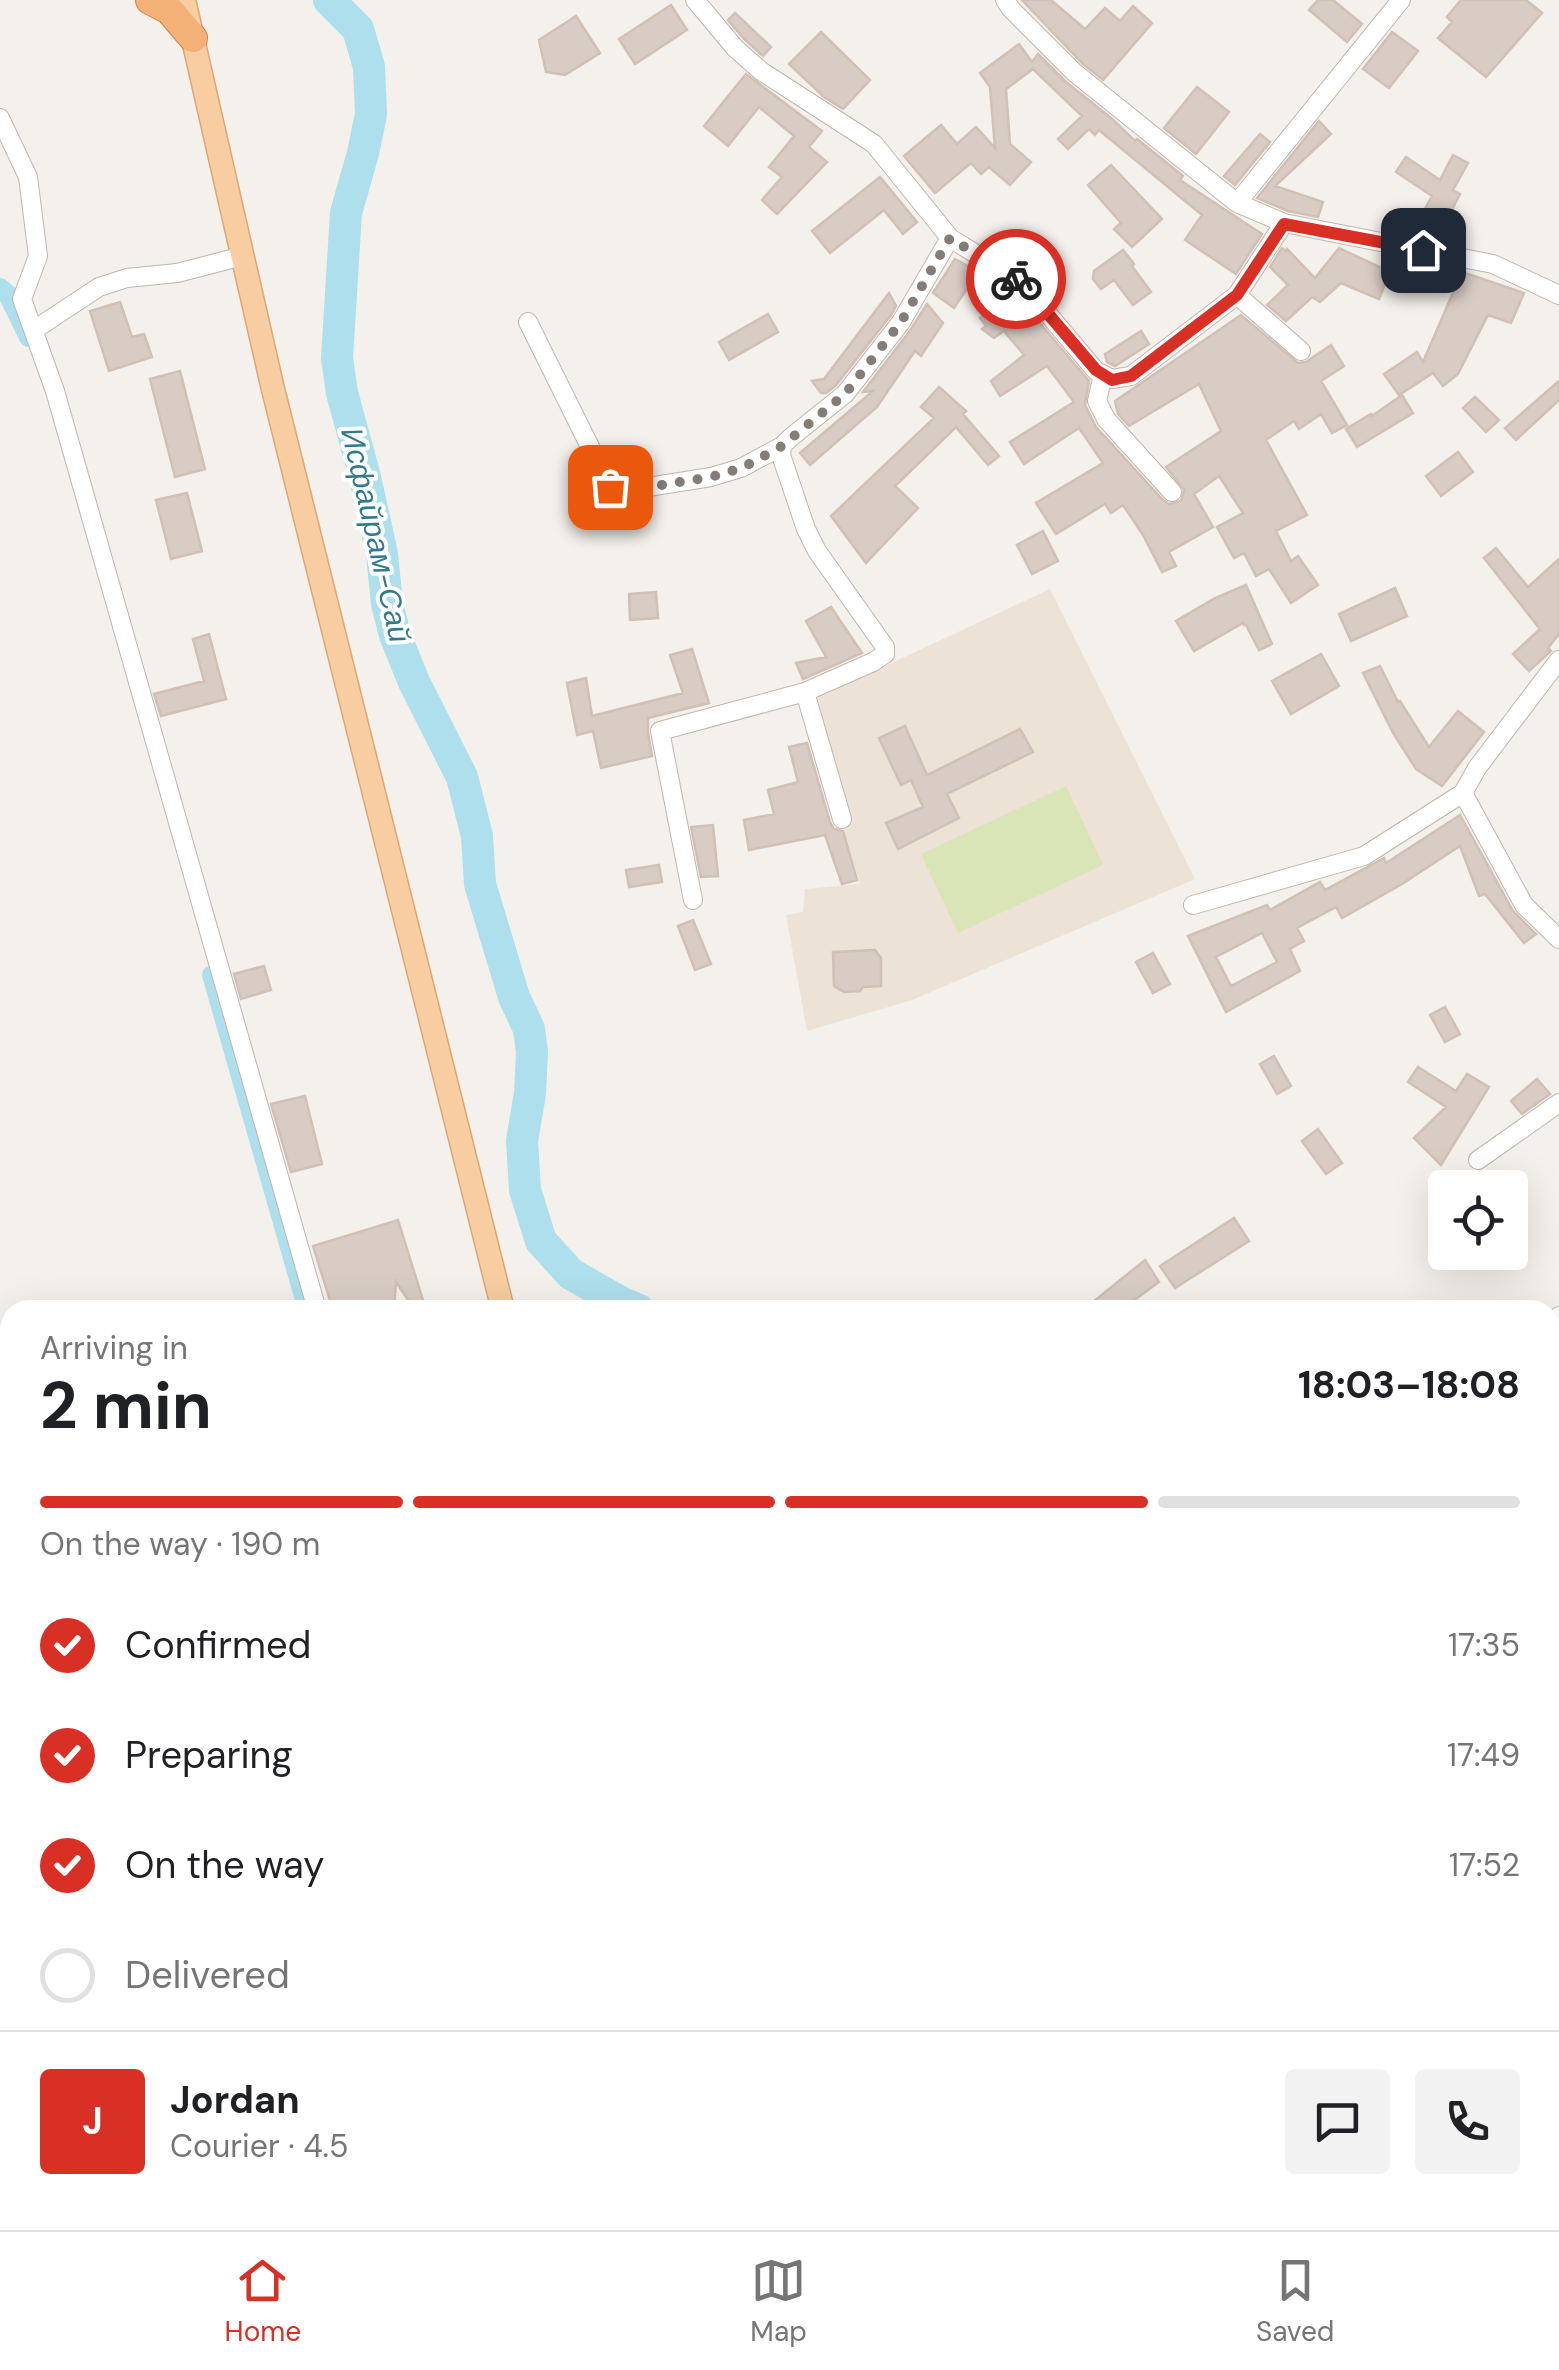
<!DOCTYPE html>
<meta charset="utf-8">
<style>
body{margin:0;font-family:"DM Sans",sans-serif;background:#f2f2f2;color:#202124;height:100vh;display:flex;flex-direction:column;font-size:38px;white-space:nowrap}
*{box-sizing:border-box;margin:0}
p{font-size:32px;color:#757577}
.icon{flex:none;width:55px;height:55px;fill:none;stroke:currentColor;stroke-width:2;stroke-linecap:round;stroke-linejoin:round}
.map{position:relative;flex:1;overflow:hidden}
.panel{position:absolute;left:0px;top:1300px;width:1560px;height:930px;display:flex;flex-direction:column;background:#fff;border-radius:30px 30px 0 0;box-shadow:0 10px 40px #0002}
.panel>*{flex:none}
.buttons{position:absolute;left:1428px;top:1170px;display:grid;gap:20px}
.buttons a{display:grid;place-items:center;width:100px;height:100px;border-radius:10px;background:#fff;box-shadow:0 10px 40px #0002;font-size:50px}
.pin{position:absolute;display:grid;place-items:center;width:85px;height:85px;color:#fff;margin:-42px;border-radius:20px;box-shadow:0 5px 15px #0006}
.courier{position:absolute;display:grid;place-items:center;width:100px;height:100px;margin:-50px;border:8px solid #d93025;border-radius:50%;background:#fff;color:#222;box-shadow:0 2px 12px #0007}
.summary em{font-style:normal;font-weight:700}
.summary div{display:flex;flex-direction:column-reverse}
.summary{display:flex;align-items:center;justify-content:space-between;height:170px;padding:0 40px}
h1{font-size:65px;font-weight:700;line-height:75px}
.bar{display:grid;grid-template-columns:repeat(4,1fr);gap:15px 10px;align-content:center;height:120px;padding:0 40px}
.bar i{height:12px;border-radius:8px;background:#e0e0e0}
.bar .selected{background:#d93025}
.bar p{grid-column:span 4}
.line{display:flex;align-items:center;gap:25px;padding:0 40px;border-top:2px solid #e0e0e0}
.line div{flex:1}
.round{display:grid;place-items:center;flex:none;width:105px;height:105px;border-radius:10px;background:#f2f2f2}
ol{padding:0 40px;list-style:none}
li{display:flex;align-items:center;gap:30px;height:110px}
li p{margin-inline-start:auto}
li .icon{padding:10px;border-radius:50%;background:#d93025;color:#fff;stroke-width:4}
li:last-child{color:#757577}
li i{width:55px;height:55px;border:5px solid #e0e0e0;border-radius:50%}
.tab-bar{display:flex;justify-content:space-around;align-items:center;height:140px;border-top:2px solid #e0e0e0;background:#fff;font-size:28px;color:#757577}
.tab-bar a{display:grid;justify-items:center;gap:5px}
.tab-bar .selected{color:#d93025}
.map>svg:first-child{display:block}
.education{fill:#ece2d6}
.green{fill:#dae5b7}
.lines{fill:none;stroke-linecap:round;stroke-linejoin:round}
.canal{stroke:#addfec;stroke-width:20}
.river{stroke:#addfec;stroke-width:32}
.building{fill:#d8ccc4;stroke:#d0c0b5;stroke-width:2.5;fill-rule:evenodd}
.minor-casing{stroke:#bfb6ae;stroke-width:20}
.major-casing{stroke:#dca772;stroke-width:25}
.highway-casing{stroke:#d38347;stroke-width:30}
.minor{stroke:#fff;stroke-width:18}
.major{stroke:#f7cda1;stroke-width:22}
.highway{stroke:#f4b177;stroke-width:28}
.done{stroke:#847d77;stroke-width:10;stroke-dasharray:0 18}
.route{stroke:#d93025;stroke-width:12}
.labels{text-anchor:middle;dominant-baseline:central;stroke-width:8;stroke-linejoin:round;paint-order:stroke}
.water-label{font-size:30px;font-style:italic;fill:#317a8e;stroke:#fff}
</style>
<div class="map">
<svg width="1559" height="2230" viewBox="0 0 1559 2230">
<rect width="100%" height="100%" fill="#f4f0eb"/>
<!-- education -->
<path class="education" d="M1050 589 1195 879 912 1000 807 1031 786 915 803 912 805 889 860 884 808 717 819 697Z"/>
<!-- green -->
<path class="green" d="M1066 786 1103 865 958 933 921 854Z"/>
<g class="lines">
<!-- canal -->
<path class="canal" d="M0 288 9 296 29 337
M212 975 308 1310
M451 2220 455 2230"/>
<!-- river -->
<path class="river" d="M329 0 358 29 369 67 371 114 363 153 346 213 337 358 342 393 365 477 382 554 387 604 395 635 414 682 462 777 477 836 480 884 514 997 529 1029 532 1052 530 1093 522 1141 525 1190 541 1241 571 1274 622 1303 639 1310
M1131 2220 1139 2230"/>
</g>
<!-- building -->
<path class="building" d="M1022 0H1051L1085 29 1105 8 1120 21 1133 6 1152 23 1103 80 1083 64Z
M1318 0H1333L1362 24 1347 42 1309 10Z
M1461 0H1526L1542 13 1486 77 1438 38 1452 22 1447 17Z
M671 5 687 30 635 64 619 39Z
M735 13 771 47 763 56 744 39 728 20Z
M576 16 600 53 565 75 546 72 539 40Z
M821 32 870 80 843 109 824 97 789 64Z
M1392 32 1418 51 1389 88 1363 69Z
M1019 44 1032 62 1038 54 1066 82 1111 118 1135 141 1137 139 1183 176 1180 180 1262 234 1236 274 1185 240 1202 215 1099 130 1095 135 1089 129 1068 149 1058 139 1082 116 1033 69 1006 89 1010 144 1031 162 1010 185 989 167 981 174 971 163 935 193 904 156 941 125 957 144 976 127 995 148 990 87 980 73Z
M746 74 822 131 809 147 827 162 777 214 762 200 782 177 769 167 794 136 759 107 728 146 704 126Z
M1197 87 1229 112 1196 154 1164 128Z
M1319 121 1331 134 1275 186 1323 202 1318 217 1288 211 1257 198Z
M1260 134 1270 142 1235 185 1224 176Z
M1453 155 1468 163 1453 190 1460 194 1443 227 1421 216 1432 196 1396 172 1406 157 1440 180Z
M1111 165 1162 219 1132 247 1114 229 1121 223 1088 185Z
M880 177 917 222 903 234 884 210 830 253 812 231Z
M1282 248 1286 251 1287 249 1315 278 1339 248 1390 272 1379 299 1341 283 1320 302 1312 297 1286 321 1267 305 1288 285 1270 267Z
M1123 250 1134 264 1132 266 1151 292 1133 305 1114 280 1101 289 1093 279 1094 271Z
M955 259 992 279 1016 295 1089 381 1085 405 1096 427 1163 500 1169 504 1181 501 1184 490 1166 467 1221 431 1199 384 1129 426 1118 414 1115 401 1241 315 1298 363 1306 362 1331 345 1344 366 1321 381 1347 425 1332 433 1321 414 1299 429 1294 421 1266 440 1307 515 1276 531 1291 561 1298 556 1318 585 1291 603 1269 569 1256 576 1244 553 1234 558 1217 527 1243 513 1219 476 1194 494 1213 527 1169 552 1176 566 1162 572 1143 535 1123 505 1111 513 1105 504 1056 534 1036 503 1103 463 1079 428 1024 464 1010 442 1074 402 1047 366 1000 396 991 381 1024 355 1004 331 994 338 982 329 986 326 980 318 998 302 968 287 954 308 933 293Z
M1462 272 1524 293 1511 323 1488 315 1458 374 1443 386 1433 373 1399 395 1384 374 1417 352 1423 362Z
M889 293 896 306 891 315 836 385 826 393H821L812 381 824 379Z
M120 302 132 337 144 334 152 357 109 371 90 311Z
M927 304 943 323 921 356 915 351 877 407 810 465 800 453 873 391 863 392 909 332Z
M768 314 778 332 729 360 719 342Z
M1141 331 1149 344 1115 366 1107 362 1105 354Z
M180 371 205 469 175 477 150 379Z
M1559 381V400L1516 440 1505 428Z
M939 387 966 411 963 414 999 456 988 465 956 427 895 486 918 508 866 563 831 516 934 418 921 407Z
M1402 395 1413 413 1357 447 1346 429 1371 414 1372 416Z
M1475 397 1499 420 1486 432 1463 408Z
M1458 452 1473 472 1441 496 1426 476Z
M187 493 202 551 171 559 156 500Z
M1043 531 1058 561 1032 574 1017 545Z
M1496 548 1528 587 1559 559V634L1548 648 1551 651 1529 671 1513 654 1540 629 1484 558Z
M1246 585 1272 644 1259 650 1246 625H1244L1243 623 1194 651 1176 621 1215 598Z
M1395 588 1407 616 1351 641 1339 614Z
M656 592 658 618 630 620 629 594Z
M831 607 862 653 803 679 796 663 826 657 806 621Z
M209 634 226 699 161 716 154 694 204 681 193 639Z
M692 649 709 703 648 718V733L652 756 601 768 593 731 577 735 567 683 586 678 592 716 683 693 670 655Z
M1321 654 1339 686 1291 714 1272 681Z
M1380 666 1398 702 1400 701 1429 747 1458 711 1484 732 1442 786 1416 769 1393 733 1363 673Z
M905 726 927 775 1020 729 1033 752 947 794 959 818 898 849 886 823 923 807 911 780 901 785 879 738Z
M807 743 830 822 834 829 843 831 857 880 842 884 825 835 749 850 744 820 774 814 768 790 798 782 789 747Z
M1460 815 1513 911 1536 934 1524 943 1485 894 1479 896 1460 846 1402 884 1342 918 1336 907 1297 928 1304 941 1290 949 1300 971 1226 1012 1188 936 1267 905 1270 910 1320 882 1325 890 1384 858 1386 863ZM1262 933 1277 962 1231 986 1216 957Z
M713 825 718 876 701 877 691 827Z
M659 865 662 882 629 887 626 870Z
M693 920 711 964 695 970 678 926Z
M875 950 881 958V986L863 987 860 991 844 992 834 986 833 952Z
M1153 953 1170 984 1153 993 1136 962Z
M264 966 271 990 241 999 234 974Z
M1445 1007 1460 1034 1445 1042 1430 1015Z
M1274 1056 1291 1086 1277 1094 1260 1064Z
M1418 1067 1456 1091 1467 1074 1489 1087 1441 1165 1414 1138 1446 1107 1408 1082Z
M1537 1079 1550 1094 1522 1114 1511 1101Z
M305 1096 322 1164 291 1172 271 1104Z
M1318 1129 1342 1163 1326 1174 1302 1141Z
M1234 1218 1249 1241 1175 1288 1160 1266Z
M398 1220 426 1310H415L396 1282 394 1309 333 1310 313 1246Z
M1145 1260 1159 1282 1121 1310H1083Z"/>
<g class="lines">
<defs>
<path id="minor" d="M695 0 735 48 761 71 874 144 950 238 1021 282 1096 371 1112 379 1131 376 1237 295 1284 223
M1005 0 1011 9 1075 73 1237 203 1284 223 1493 264 1559 295
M0 118 28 177 38 256 22 299 55 391 317 1310
M1237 203 1401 0
M1237 295 1301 351
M528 322 610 487 617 492 711 477 741 468 782 446
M34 330 99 287 127 278 177 273 243 256
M1103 375 1097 401 1106 419 1172 492
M805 692 842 819
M1463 793 1524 905 1559 939
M693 900 660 731 805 692 873 662 885 654V647L817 551 806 529 781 455 782 446 790 438 845 394 901 322 950 238
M1193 905 1364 856 1463 793 1477 768 1559 660
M1478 1160 1559 1103
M1550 1326 1559 1316
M1550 1573 1559 1576
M1550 2214 1559 2210
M481 2220 485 2230
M1470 2220 1473 2230
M1511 2230 1535 2220"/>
<path id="major" d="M184 0 272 385 503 1310
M744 2220 747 2230"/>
<path id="highway" d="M150 0 169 10 193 38"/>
</defs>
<!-- minor casing -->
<use href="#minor" class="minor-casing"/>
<!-- major casing -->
<use href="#major" class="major-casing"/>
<!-- highway casing -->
<use href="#highway" class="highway-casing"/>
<!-- minor -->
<use href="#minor" class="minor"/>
<!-- major -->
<use href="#major" class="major"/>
<!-- highway -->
<use href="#highway" class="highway"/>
</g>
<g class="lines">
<!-- done -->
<path class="done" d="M610 487 618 492 711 477 742 468 782 446 845 394 901 322 950 238 1016 279"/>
<!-- route -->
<path class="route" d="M1016 279 1021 282 1096 370 1112 380 1131 376 1237 295 1284 224 1423 250"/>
</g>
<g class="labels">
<!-- water labels -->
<g class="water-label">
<text transform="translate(376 535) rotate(77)">Исфайрам-Сай</text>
</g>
</g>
</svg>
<div class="buttons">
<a><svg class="icon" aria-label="locate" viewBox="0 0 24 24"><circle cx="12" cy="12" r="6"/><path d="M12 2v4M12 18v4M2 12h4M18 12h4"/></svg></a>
</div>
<div class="pin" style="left:610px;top:487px;background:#ea580c"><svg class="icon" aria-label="bag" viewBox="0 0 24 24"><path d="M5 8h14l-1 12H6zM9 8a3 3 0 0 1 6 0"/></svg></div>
<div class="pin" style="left:1423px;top:250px;background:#1f2937"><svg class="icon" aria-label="home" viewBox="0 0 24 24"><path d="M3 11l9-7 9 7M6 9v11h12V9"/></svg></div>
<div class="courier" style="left:1016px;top:279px"><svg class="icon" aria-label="bike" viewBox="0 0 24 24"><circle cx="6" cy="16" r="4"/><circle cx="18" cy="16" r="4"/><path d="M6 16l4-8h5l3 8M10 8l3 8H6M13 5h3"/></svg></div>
<section class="panel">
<div class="summary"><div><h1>2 min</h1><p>Arriving in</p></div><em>18:03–18:08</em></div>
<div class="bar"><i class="selected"></i><i class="selected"></i><i class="selected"></i><i></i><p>On the way · 190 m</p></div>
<ol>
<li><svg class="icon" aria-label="check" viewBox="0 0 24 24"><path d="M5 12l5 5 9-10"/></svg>Confirmed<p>17:35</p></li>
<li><svg class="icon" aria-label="check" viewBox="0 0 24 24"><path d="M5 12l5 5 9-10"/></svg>Preparing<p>17:49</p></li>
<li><svg class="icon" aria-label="check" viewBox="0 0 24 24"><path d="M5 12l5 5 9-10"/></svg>On the way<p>17:52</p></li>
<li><i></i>Delivered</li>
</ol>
<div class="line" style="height:180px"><b class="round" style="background:#d93025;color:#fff">J</b><div><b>Jordan</b><p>Courier · 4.5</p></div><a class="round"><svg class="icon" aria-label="chat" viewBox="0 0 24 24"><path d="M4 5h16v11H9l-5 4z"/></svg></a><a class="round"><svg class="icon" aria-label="phone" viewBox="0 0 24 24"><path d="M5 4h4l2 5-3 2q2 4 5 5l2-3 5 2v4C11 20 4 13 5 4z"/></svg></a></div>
</section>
</div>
<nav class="tab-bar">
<a class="selected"><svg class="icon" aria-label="home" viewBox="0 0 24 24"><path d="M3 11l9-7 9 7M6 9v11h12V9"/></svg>Home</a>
<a><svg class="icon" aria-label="map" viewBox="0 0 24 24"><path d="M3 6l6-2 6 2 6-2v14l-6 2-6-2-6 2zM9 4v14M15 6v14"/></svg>Map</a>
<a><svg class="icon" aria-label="saved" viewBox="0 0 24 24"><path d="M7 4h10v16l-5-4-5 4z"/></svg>Saved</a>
</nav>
